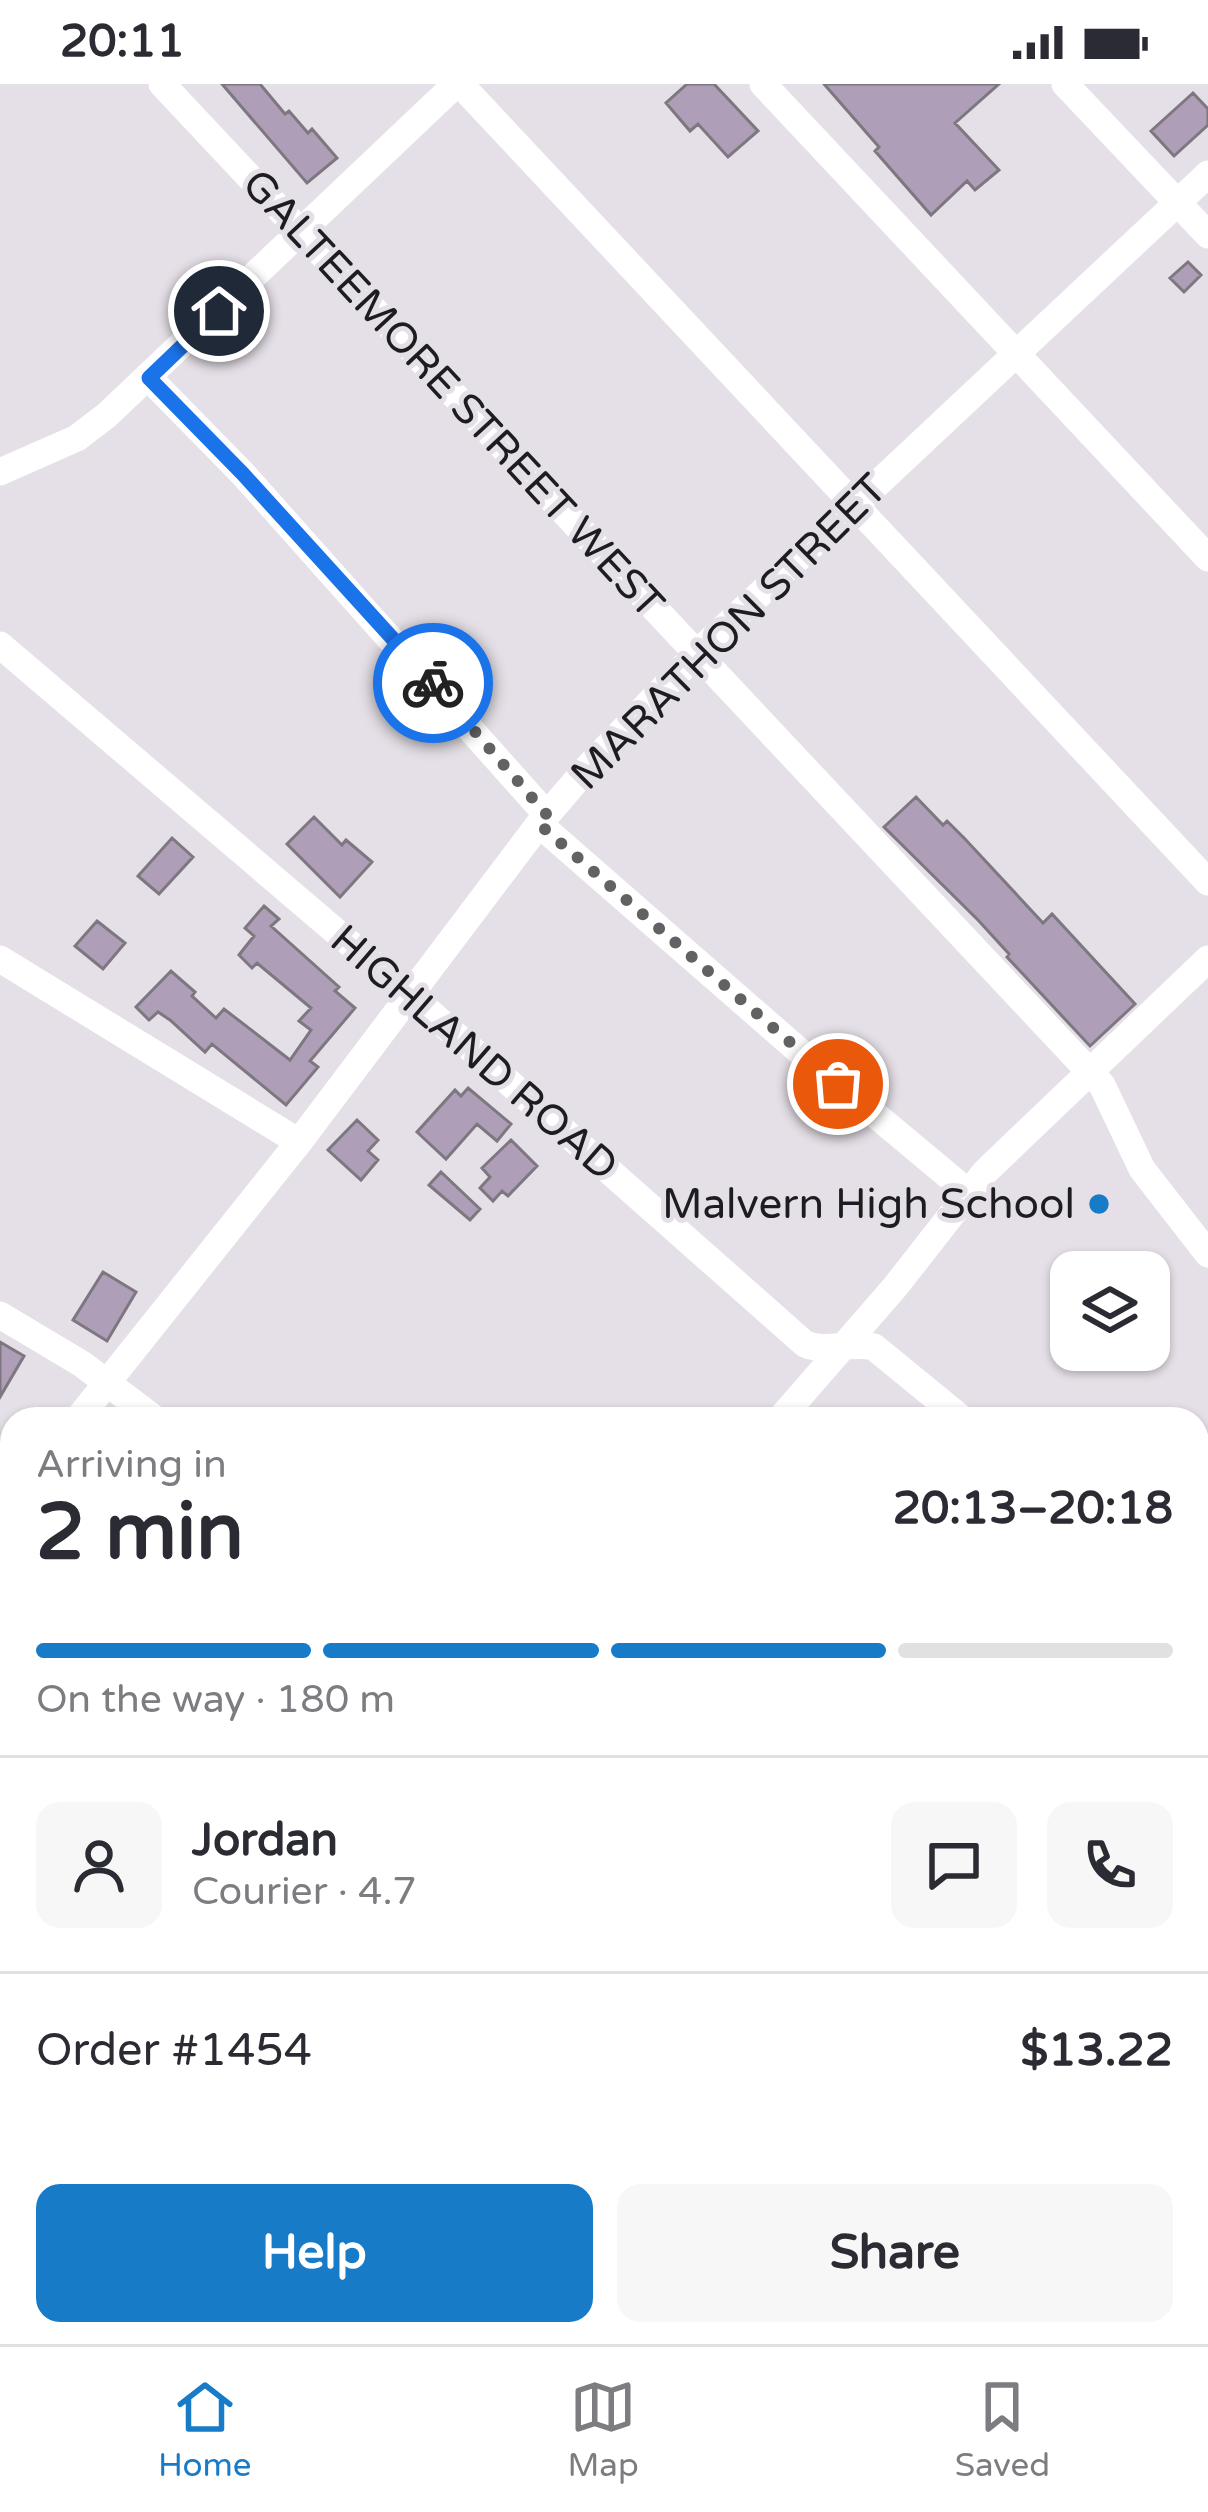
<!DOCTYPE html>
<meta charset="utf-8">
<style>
body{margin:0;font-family:"Varela Round",sans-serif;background:#f7f7f7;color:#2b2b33;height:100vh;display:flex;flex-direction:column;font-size:45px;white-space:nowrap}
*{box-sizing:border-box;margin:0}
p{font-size:39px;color:#7c7c81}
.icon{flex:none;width:66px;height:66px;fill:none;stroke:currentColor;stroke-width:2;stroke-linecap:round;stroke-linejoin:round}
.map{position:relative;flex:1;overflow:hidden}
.panel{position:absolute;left:0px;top:1323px;width:1209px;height:939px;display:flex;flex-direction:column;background:#fff;border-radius:36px 36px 0 0;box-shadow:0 3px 9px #0004}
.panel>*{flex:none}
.tools{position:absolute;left:1050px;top:1167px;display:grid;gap:24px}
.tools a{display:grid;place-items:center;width:120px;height:120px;border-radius:24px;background:#fff;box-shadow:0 3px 9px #0004;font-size:60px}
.pin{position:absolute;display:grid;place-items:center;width:102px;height:102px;color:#fff;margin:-51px;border:6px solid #fff;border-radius:50%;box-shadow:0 3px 12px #0007}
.courier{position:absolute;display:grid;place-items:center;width:120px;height:120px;margin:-60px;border:9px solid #1a73e8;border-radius:50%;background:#fff;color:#222;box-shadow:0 3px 15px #0007}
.head em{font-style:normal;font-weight:700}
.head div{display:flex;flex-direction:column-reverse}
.head{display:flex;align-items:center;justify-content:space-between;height:204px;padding:0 36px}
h1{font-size:78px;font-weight:700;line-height:90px}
.bar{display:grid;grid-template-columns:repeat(4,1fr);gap:18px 12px;align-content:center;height:144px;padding:0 36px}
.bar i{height:15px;border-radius:9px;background:#e1e1e2}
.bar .on{background:#187bc7}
.bar p{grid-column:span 4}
.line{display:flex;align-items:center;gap:30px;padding:0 36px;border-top:3px solid #e1e1e2}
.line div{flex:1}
.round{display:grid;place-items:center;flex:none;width:126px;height:126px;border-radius:24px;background:#f7f7f7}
.cta{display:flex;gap:24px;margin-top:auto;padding:24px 36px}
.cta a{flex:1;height:138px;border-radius:24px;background:#187bc7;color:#fff;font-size:48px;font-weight:700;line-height:138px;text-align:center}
.cta a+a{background:#f7f7f7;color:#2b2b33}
.status{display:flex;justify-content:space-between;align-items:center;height:84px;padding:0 60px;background:#fff;direction:ltr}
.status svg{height:33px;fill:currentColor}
.tabs{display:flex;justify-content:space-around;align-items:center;height:168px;border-top:3px solid #e1e1e2;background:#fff;font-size:33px;color:#7c7c81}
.tabs a{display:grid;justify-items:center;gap:6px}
.tabs .on{color:#187bc7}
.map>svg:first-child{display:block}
.building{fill:#af9eb7;stroke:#7d787f;stroke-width:3}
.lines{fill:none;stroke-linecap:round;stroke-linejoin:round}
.minor{stroke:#fff;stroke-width:27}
.major{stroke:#ffbac8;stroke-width:33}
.done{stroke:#636164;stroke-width:12;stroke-dasharray:0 21.6}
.route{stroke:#1a73e8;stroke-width:15}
.poi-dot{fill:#187bc7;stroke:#e5e0e7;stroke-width:4.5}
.labels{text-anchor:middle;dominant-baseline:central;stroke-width:10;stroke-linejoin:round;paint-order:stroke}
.street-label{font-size:42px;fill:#1d1c1e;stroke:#e5e0e7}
.poi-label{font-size:42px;fill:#1d1c1e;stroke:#e5e0e7;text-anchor:end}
</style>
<div class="status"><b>20:11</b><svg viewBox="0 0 49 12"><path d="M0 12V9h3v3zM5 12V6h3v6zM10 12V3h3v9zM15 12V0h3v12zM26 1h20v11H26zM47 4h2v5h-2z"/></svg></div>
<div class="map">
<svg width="1208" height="2260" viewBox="0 0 1208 2260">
<rect width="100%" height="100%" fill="#e5e0e7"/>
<!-- building -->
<path class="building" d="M222 0H260L285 30 289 27 308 49 312 45 337 74 307 99Z
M687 0H714L758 47 728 73 698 40 690 47 666 19Z
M824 0H999L955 39 999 86 975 106 967 97 931 131 875 67 879 63Z
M1193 9 1208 25V41L1174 72 1151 47Z
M1188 178 1201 191 1184 208 1170 194Z
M916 713 943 741 947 737 965 755 1043 839 1052 830 1135 920 1090 962 1007 873 1009 870 978 836 884 743Z
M314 733 342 761 346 756 372 778 340 813 287 760Z
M172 754 193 773 159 810 138 792Z
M264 822 279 835 271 842 339 903 335 907 355 924 310 977 318 983 286 1021 212 960 205 968 170 936 158 928 149 936 136 923 171 887 195 908 192 912 216 934 224 925 290 976 311 946 299 937 311 924 257 879 252 884 239 871 254 852 245 844Z
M97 837 125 859 103 885 75 862Z
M468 1004 511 1040 497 1057 477 1040 446 1075 417 1048 455 1006 461 1012Z
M357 1036 378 1056 368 1067 378 1076 361 1096 328 1066Z
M511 1056 537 1082 508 1112 502 1107 493 1117 480 1104 490 1093 482 1084Z
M441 1088 480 1125 470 1136 429 1101Z
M103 1188 136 1208 107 1257 73 1236Z
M0 1258 24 1272 0 1313Z"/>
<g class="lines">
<!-- minor -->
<path class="minor" d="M162 0 1102 1001 1142 1085 1208 1170
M460 0 1208 798
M763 0 1208 474
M1065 0 1208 151
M149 294 243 390 547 731
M0 388 77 354 107 331 456 0
M0 561 408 909 805 1260C826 1269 851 1257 874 1263L962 1335
M539 740 806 973 969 1109
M0 875 299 1058
M0 1231 82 1280 155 1335
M78 1335 299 1058 539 740 588 683 697 569 1208 90
M780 1335 895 1203 985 1088 1208 875
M0 1439 12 1423
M1197 1539 1208 1548
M0 1797 12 1781
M0 2094 12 2079
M1197 2132 1208 2140
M115 2260 122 2250
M492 2260 499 2250
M771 2260 778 2250
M1051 2260 1058 2250"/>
<!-- major -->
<path class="major" d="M0 2032 12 2041
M286 2250 299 2260"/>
</g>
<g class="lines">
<!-- done -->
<path class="done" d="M433 599 547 731 539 740 838 1000"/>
<!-- route -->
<path class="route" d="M219 227 149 294 243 390 433 599"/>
</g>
<!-- markers -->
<circle class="poi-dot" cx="1099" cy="1120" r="12"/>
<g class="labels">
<!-- street labels -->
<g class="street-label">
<text transform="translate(453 310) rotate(47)">GALTEEMORE STREET WEST</text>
<text transform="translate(729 548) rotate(-45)">MARATHON STREET</text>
<text transform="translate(474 969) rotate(41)">HIGHLAND ROAD</text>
</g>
<!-- poi labels -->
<g class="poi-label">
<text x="1075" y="1120">Malvern High School</text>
</g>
</g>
</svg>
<div class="tools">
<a><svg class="icon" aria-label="layers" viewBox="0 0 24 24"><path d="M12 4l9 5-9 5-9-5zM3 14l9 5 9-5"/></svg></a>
</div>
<div class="pin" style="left:838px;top:1000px;background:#ea580c"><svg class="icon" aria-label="bag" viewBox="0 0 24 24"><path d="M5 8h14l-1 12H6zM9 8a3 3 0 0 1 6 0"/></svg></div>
<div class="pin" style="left:219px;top:227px;background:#1f2937"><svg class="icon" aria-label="home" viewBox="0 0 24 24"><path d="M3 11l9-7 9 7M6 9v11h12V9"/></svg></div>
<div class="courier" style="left:433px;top:599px"><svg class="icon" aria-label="bike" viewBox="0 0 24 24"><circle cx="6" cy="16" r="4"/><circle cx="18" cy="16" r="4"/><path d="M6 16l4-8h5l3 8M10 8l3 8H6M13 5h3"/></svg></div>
<section class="panel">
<div class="head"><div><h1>2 min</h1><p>Arriving in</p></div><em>20:13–20:18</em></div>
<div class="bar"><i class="on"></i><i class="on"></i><i class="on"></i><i></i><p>On the way · 180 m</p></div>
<div class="line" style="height:216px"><a class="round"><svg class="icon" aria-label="person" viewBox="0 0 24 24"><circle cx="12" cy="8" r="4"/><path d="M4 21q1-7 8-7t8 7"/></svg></a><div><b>Jordan</b><p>Courier · 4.7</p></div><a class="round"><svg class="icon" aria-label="chat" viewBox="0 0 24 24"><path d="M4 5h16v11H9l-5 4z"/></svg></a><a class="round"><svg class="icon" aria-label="phone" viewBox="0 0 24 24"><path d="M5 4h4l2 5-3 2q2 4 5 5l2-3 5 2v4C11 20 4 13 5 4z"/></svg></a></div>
<div class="line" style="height:156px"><div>Order #1454</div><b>$13.22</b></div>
<div class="cta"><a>Help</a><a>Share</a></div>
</section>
</div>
<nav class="tabs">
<a class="on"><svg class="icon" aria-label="home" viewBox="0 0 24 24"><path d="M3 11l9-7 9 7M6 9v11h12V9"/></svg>Home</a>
<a><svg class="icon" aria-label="map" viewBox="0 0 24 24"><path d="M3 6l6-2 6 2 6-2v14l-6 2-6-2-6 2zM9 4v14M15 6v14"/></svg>Map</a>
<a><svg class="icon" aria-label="saved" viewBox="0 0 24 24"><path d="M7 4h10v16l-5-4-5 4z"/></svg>Saved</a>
</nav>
